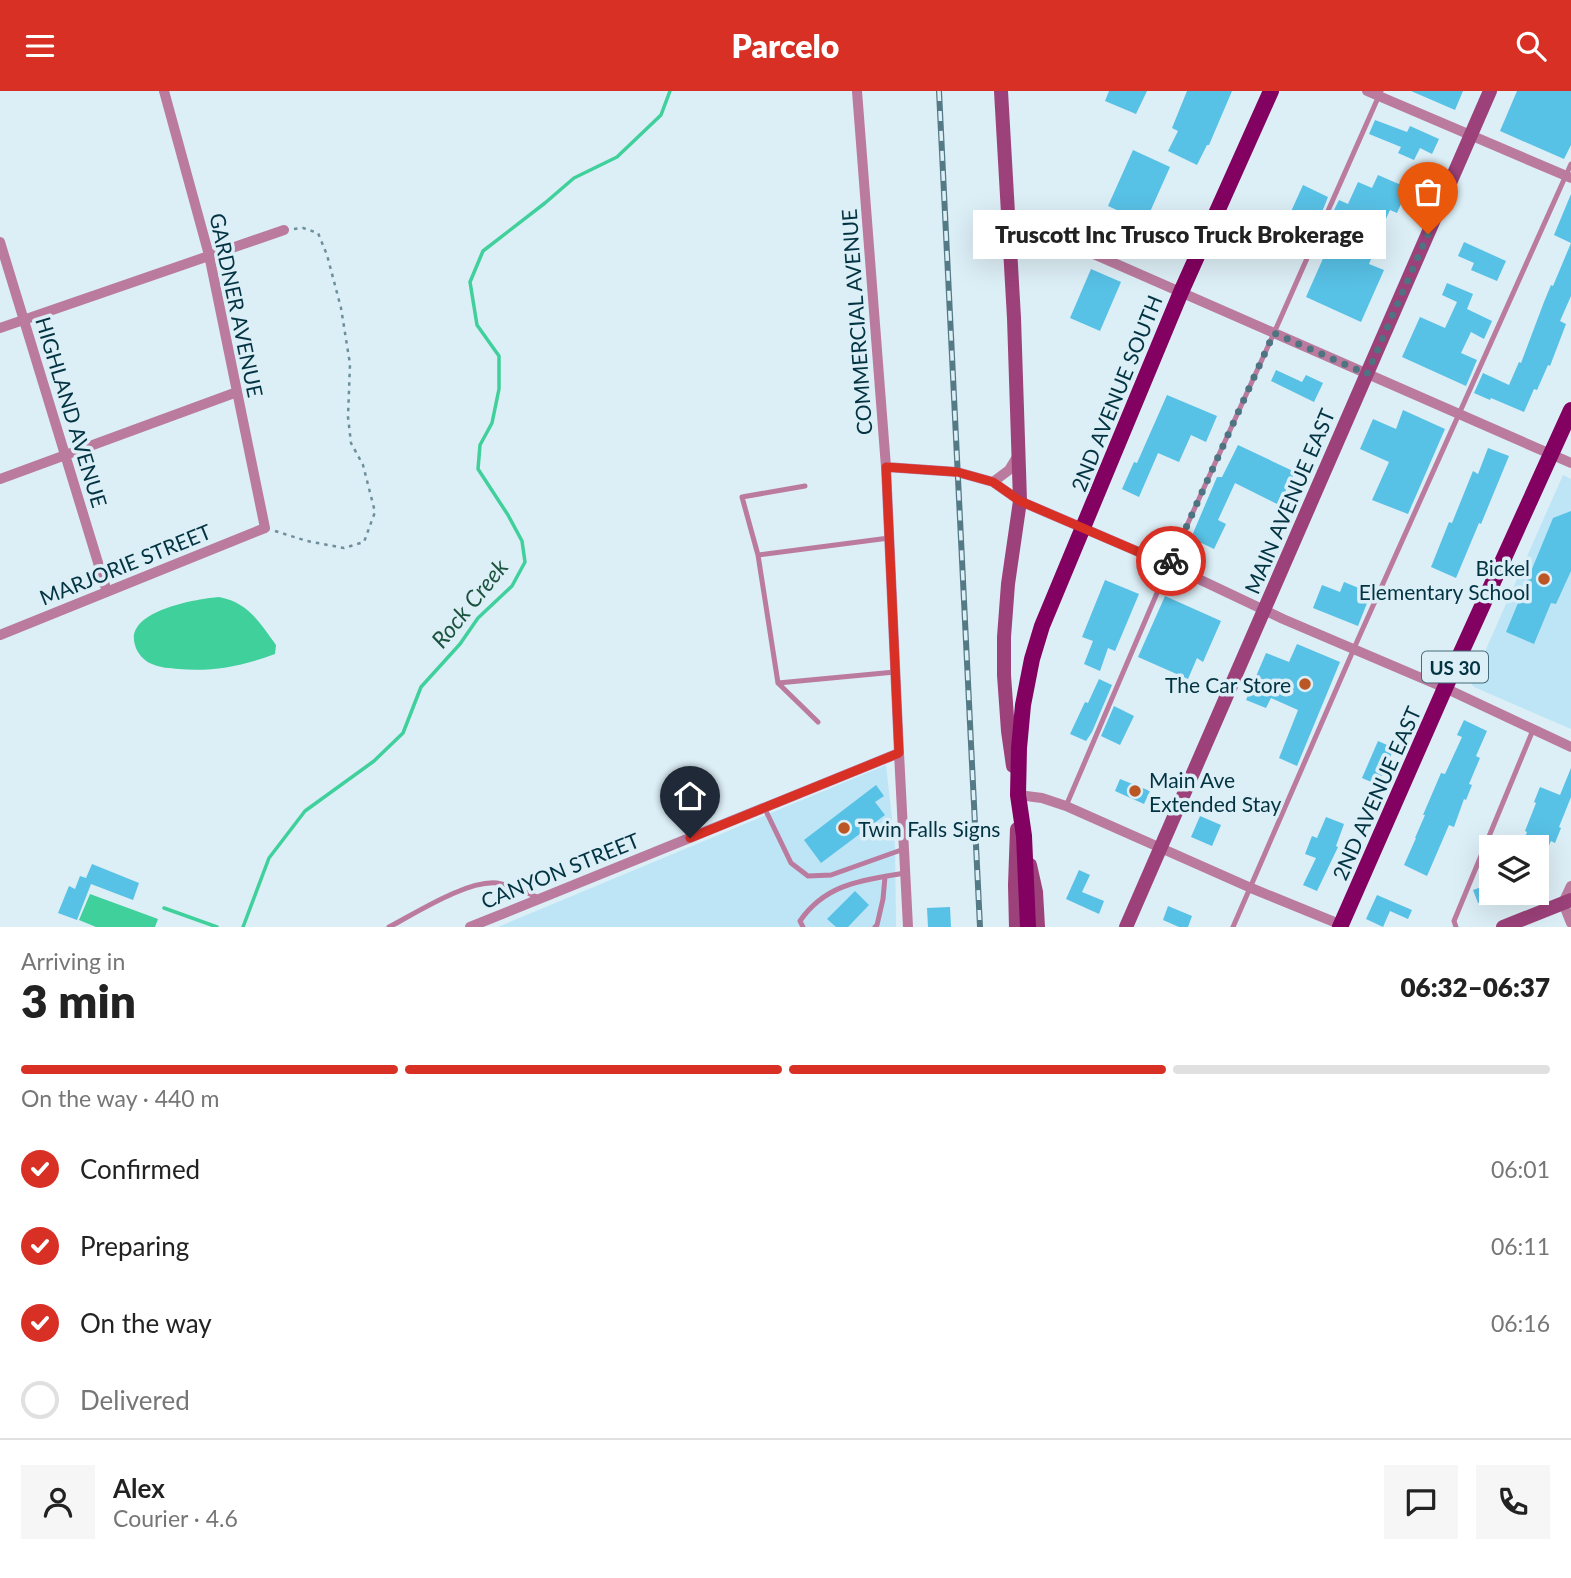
<!DOCTYPE html>
<meta charset="utf-8">
<style>
body{margin:0;font-family:Lato,sans-serif;background:#f6f6f6;color:#222;height:100vh;display:flex;flex-direction:column;font-size:26px;white-space:nowrap}
*{box-sizing:border-box;margin:0}
p{font-size:23px;color:#767676}
.icon{flex:none;width:38px;height:38px;fill:none;stroke:currentColor;stroke-width:2;stroke-linecap:round;stroke-linejoin:round}
.map{position:relative;height:836px;overflow:hidden}
.details{display:flex;flex-direction:column;background:#fff;flex:1}
.details>*{flex:none}
.controls{position:absolute;left:1479px;top:744px;display:grid;gap:14px}
.controls a{display:grid;place-items:center;width:70px;height:70px;border-radius:0px;background:#fff;box-shadow:0 7px 28px #0002;font-size:35px}
.pin{position:absolute;display:grid;place-items:center;width:60px;height:60px;color:#fff;margin:-72px -30px;border-radius:50% 50% 50% 0;rotate:-45deg;box-shadow:0 0 7px #0007}
.pin .icon{rotate:45deg}
.courier{position:absolute;display:grid;place-items:center;width:70px;height:70px;margin:-35px;border:5px solid #d93025;border-radius:50%;background:#fff;color:#222;box-shadow:0 2px 9px #0007}
.bubble{position:absolute;height:49px;border-radius:0px;background:#fff;box-shadow:0 7px 28px #0002;font-size:23px;font-weight:800;line-height:49px;text-align:center}
.head em{font-style:normal;font-weight:800}
.head div{display:flex;flex-direction:column-reverse}
.head{display:flex;align-items:center;justify-content:space-between;height:119px;padding:0 21px}
h1{font-size:46px;font-weight:800;line-height:52px}
.bar{display:grid;grid-template-columns:repeat(4,1fr);gap:10px 7px;align-content:center;height:84px;padding:0 21px}
.bar i{height:9px;border-radius:5px;background:#e0e0e0}
.bar .current{background:#d93025}
.bar p{grid-column:span 4}
.line{display:flex;align-items:center;gap:18px;padding:0 21px;border-top:2px solid #e0e0e0}
.line div{flex:1}
.round{display:grid;place-items:center;flex:none;width:74px;height:74px;border-radius:0px;background:#f6f6f6}
ol{padding:0 21px;list-style:none}
li{display:flex;align-items:center;gap:21px;height:77px}
li p{margin-inline-start:auto}
li .icon{padding:7px;border-radius:50%;background:#d93025;color:#fff;stroke-width:4}
li:last-child{color:#767676}
li i{width:38px;height:38px;border:4px solid #e0e0e0;border-radius:50%}
header{display:flex;justify-content:space-between;align-items:center;height:91px;padding:0 21px;background:#d93025;color:#fff;font-size:32px;font-weight:800}
.map>svg:first-child{display:block}
.built{fill:#bde5f6}
.water{fill:#40d09b}
.lines{fill:none;stroke-linecap:round;stroke-linejoin:round}
.stream{stroke:#40d09b;stroke-width:3.5}
.building{fill:#58c1e6}
.path{stroke:#6d8f9b;stroke-width:2.5;stroke-dasharray:3.5 5;stroke-linecap:butt}
.lane{stroke:#ba7b9f;stroke-width:5}
.street{stroke:#ba7b9f;stroke-width:10}
.secondary{stroke:#9c417a;stroke-width:14}
.primary{stroke:#830160;stroke-width:16}
.rail-casing{stroke:#547a86;stroke-width:6}
.rail{stroke:#dceef6;stroke-width:3.5;stroke-dasharray:10;stroke-linecap:butt}
.done{stroke:#4e7481;stroke-width:7;stroke-dasharray:0 12.6}
.route{stroke:#d93025;stroke-width:9}
.poi-dot{fill:#bb5724;stroke:#dceef6;stroke-width:2.5}
.labels{text-anchor:middle;dominant-baseline:central;stroke-width:7;stroke-linejoin:round;paint-order:stroke}
.shield{fill:#dceef6;stroke:#436b78;stroke-width:2}
.shield-label{font-size:19px;font-weight:bold;fill:#023342}
.street-label{font-size:21px;fill:#023342;stroke:#dceef6}
.poi-label{font-size:21px;fill:#023342;stroke:#dceef6;text-anchor:end}
.water-label{font-size:23px;font-style:italic;fill:#1b533e;stroke:#dceef6}
</style>
<header><svg class="icon" aria-label="menu" viewBox="0 0 24 24"><path d="M4 6h16M4 12h16M4 18h16"/></svg>Parcelo<svg class="icon" aria-label="search" viewBox="0 0 24 24"><circle cx="10" cy="10" r="6"/><path d="M15 15l6 6"/></svg></header>
<div class="map">
<svg width="1571" height="836" viewBox="0 0 1571 836">
<rect width="100%" height="100%" fill="#dceef6"/>
<!-- built -->
<path class="built" d="M1563 384 1571 388V638L1474 596 1471 592Z
M886 674 895 755 896 836H498Z"/>
<!-- water -->
<path class="water" d="M219 506C249 512 259 531 276 554L275 563C243 575 212 581 179 578 170 577 160 577 152 573 144 570 137 562 135 554 124 520 196 508 219 506Z
M90 803 158 828 155 836H96L79 829Z"/>
<g class="lines">
<!-- stream -->
<path class="stream" d="M164 817 217 836
M243 836 269 767 305 720 374 670 403 642 421 596 460 553 478 527 512 495 525 471 522 450 508 424 478 378 480 354 492 332 499 298V265L477 234 470 191 483 160 545 112 574 87 617 66 661 24 670 0"/>
</g>
<!-- building -->
<path class="building" d="M1109 0H1147L1136 23 1105 10Z
M1187 0H1232L1209 54H1207L1197 74 1168 60 1178 40 1172 37Z
M1411 0H1463L1455 19Z
M1517 0H1571V54L1564 68 1500 40Z
M1375 29 1407 41 1410 35 1439 48 1432 63 1420 57 1414 69 1398 62 1401 56 1369 43Z
M1133 59 1170 76 1145 132 1108 115Z
M1378 84 1408 97 1397 122 1390 119 1380 141 1382 142 1369 173 1384 179 1361 231 1306 206 1329 154 1355 166 1369 132 1348 122 1345 131 1331 125 1339 109 1348 113 1358 91 1372 97Z
M1303 94 1328 106 1322 121 1318 120 1311 135 1289 125Z
M1571 103V152L1554 144Z
M1464 151 1506 170 1497 190 1471 179 1474 172 1458 165Z
M1571 152V205L1560 230 1566 233 1550 275 1548 274 1537 299 1534 298 1524 321 1491 307 1490 309 1474 302 1483 282 1509 294 1519 271 1521 272 1544 211 1551 194 1553 195Z
M1091 178 1121 191 1100 240 1070 227Z
M1447 192 1473 203 1467 218 1492 230 1484 248 1471 241 1461 262 1477 269 1466 295 1402 266 1420 226 1445 237 1457 211 1442 204Z
M1276 279 1302 291 1306 284 1323 292 1314 311 1271 290Z
M1167 304 1217 325 1206 351 1191 344 1179 371 1158 362 1139 406 1122 398 1134 371 1137 372Z
M1403 319 1445 338 1408 423 1372 409 1389 371 1360 358 1373 328 1396 338Z
M1238 354 1295 381 1279 414 1235 392 1218 429 1226 433 1214 458 1191 447 1217 386H1222Z
M1488 357 1509 365 1481 433 1479 432 1456 487 1431 476 1449 431 1452 432 1473 380 1478 383Z
M1571 420V480L1556 513 1551 512 1534 553 1506 541 1553 427Z
M1105 489 1139 503 1115 560 1108 557 1100 580 1084 573 1093 550 1082 546Z
M1344 491 1371 502 1358 535 1313 517 1322 494 1340 501Z
M1165 505 1221 530 1203 571 1197 567 1188 588 1138 566Z
M1297 553 1340 571 1297 675 1279 667 1298 619 1271 607 1266 617 1246 609 1266 562 1289 571Z
M1099 588 1112 594 1092 641 1086 650 1070 643 1085 611 1088 612Z
M1114 615 1134 625 1120 654 1101 645Z
M1464 629 1487 640 1476 665 1480 667 1469 693 1472 694 1466 709 1464 708 1454 736 1449 734 1427 785 1404 774 1416 747H1415L1425 724H1423L1441 682 1445 683 1462 646 1457 644Z
M1378 650 1394 657 1378 694 1362 687Z
M1571 677V706L1559 736 1561 737 1555 752 1551 750 1536 783V756H1521L1527 741 1525 740 1536 712 1534 711 1540 696 1560 704Z
M1120 688 1150 700 1144 713 1115 700Z
M876 694 884 705 875 711 885 724 821 772 804 749Z
M1200 725 1221 734 1212 755 1191 746Z
M1326 726 1344 733 1336 755 1338 756 1317 800 1303 794 1316 767 1305 763 1312 745 1317 747Z
M92 773 139 792 133 809 91 793 77 829 58 822 69 795 75 798 80 785 86 787Z
M1079 779 1090 784 1082 801 1104 810 1099 823 1066 808Z
M1490 793 1491 802H1494L1495 806 1478 812 1473 799Z
M855 800 869 814 848 836H836L827 828Z
M1377 804 1412 819 1408 828 1390 820 1383 836 1366 828Z
M1168 815 1192 825 1188 836H1179L1163 829Z
M950 816 951 836H928L927 817Z"/>
<g class="lines">
<!-- path -->
<path class="path" d="M275 440 307 450 344 457 364 451 375 421 363 374 351 352 348 326 350 273 341 217 327 164 318 142 303 137 293 138"/>
<!-- lane -->
<path class="lane" d="M805 395 742 406 758 464 889 447
M758 464 778 592 895 581
M778 592 818 631
M1066 715 1169 474 1274 242 1381 0
M764 716 791 772 808 785 831 784 904 758
M389 836C416 822 467 789 497 792 511 794 526 801 539 807
M803 836 800 830C826 792 864 789 905 782
M875 836 877 834 883 808 885 786
M1233 836 1359 546 1571 73
M1456 836 1454 830 1533 639"/>
<!-- street -->
<path class="street" d="M857 0 886 376 899 662 908 836
M1367 0 1571 87
M1009 126 1571 372
M0 151 107 501
M0 237 284 139
M886 376 957 381 993 391 1020 410 1169 474 1283 528 1445 597 1571 656
M0 388 237 301
M993 391 1009 379 1018 364
M0 544 265 437 209 164 164 0
M1018 704 1042 707 1066 715 1251 797 1344 835
M1571 795 1563 812 1571 832
M470 836 899 662"/>
<!-- secondary -->
<path class="secondary" d="M1001 0 1014 227 1020 410 1008 493 1004 546V584L1008 640 1013 675
M1030 774 1036 801 1038 836
M1016 836 1015 794 1017 738
M1126 836 1490 0
M1503 836 1571 809"/>
<!-- primary -->
<path class="primary" d="M1028 836 1024 745 1018 704 1019 657 1023 614 1032 568 1042 535 1181 201 1271 0
M1340 836 1445 597 1571 319"/>
<defs>
<path id="rail" d="M939 0 980 836"/>
</defs>
<!-- rail casing -->
<use href="#rail" class="rail-casing"/>
<!-- rail -->
<use href="#rail" class="rail"/>
</g>
<g class="lines">
<!-- done -->
<path class="done" d="M1171 470 1274 242 1367 283 1428 143"/>
<!-- route -->
<path class="route" d="M690 747 899 662 886 376 957 381 993 391 1020 410 1169 474 1171 470"/>
</g>
<!-- markers -->
<g class="poi-dot">
<circle cx="1544" cy="488" r="7"/>
<circle cx="1305" cy="593" r="7"/>
<circle cx="1135" cy="700" r="7"/>
<circle cx="844" cy="737" r="7"/>
</g>
<g class="labels">
<!-- shield labels -->
<rect class="shield" x="1422" y="560.5" width="66" height="31" rx="5"/>
<g class="shield-label">
<text x="1455" y="576">US 30</text>
</g>
<!-- street labels -->
<g class="street-label">
<text transform="translate(237 214) rotate(78)">GARDNER AVENUE</text>
<text transform="translate(856 231) rotate(-94)">COMMERCIAL AVENUE</text>
<text transform="translate(1116 302) rotate(-68)">2ND AVENUE SOUTH</text>
<text transform="translate(72 321) rotate(73)">HIGHLAND AVENUE</text>
<text transform="translate(1289 410) rotate(-67)">MAIN AVENUE EAST</text>
<text transform="translate(125 473) rotate(-22)">MARJORIE STREET</text>
<text transform="translate(1376 702) rotate(-66)">2ND AVENUE EAST</text>
<text transform="translate(560 779) rotate(-22)">CANYON STREET</text>
</g>
<!-- poi labels -->
<g class="poi-label">
<text x="1530" y="476">Bickel<tspan x="1530" dy="24">Elementary School</tspan></text>
<text x="1291" y="593">The Car Store</text>
<text x="1149" y="688" text-anchor="start">Main Ave<tspan x="1149" dy="24">Extended Stay</tspan></text>
<text x="858" y="737" text-anchor="start">Twin Falls Signs</text>
</g>
<!-- water labels -->
<g class="water-label">
<text transform="translate(469 512) rotate(-51)">Rock Creek</text>
</g>
</g>
</svg>
<div class="controls">
<a><svg class="icon" aria-label="layers" viewBox="0 0 24 24"><path d="M12 4l9 5-9 5-9-5zM3 14l9 5 9-5"/></svg></a>
</div>
<div class="pin" style="left:1428px;top:143px;background:#ea580c"><svg class="icon" aria-label="bag" viewBox="0 0 24 24"><path d="M5 8h14l-1 12H6zM9 8a3 3 0 0 1 6 0"/></svg></div>
<div class="pin" style="left:690px;top:747px;background:#1f2937"><svg class="icon" aria-label="home" viewBox="0 0 24 24"><path d="M3 11l9-7 9 7M6 9v11h12V9"/></svg></div>
<div class="courier" style="left:1171px;top:470px"><svg class="icon" aria-label="bike" viewBox="0 0 24 24"><circle cx="6" cy="16" r="4"/><circle cx="18" cy="16" r="4"/><path d="M6 16l4-8h5l3 8M10 8l3 8H6M13 5h3"/></svg></div>
<div class="bubble" style="left:973px;top:119px;width:413px">Truscott Inc Trusco Truck Brokerage</div>
</div>
<section class="details">
<div class="head"><div><h1>3 min</h1><p>Arriving in</p></div><em>06:32–06:37</em></div>
<div class="bar"><i class="current"></i><i class="current"></i><i class="current"></i><i></i><p>On the way · 440 m</p></div>
<ol>
<li><svg class="icon" aria-label="check" viewBox="0 0 24 24"><path d="M5 12l5 5 9-10"/></svg>Confirmed<p>06:01</p></li>
<li><svg class="icon" aria-label="check" viewBox="0 0 24 24"><path d="M5 12l5 5 9-10"/></svg>Preparing<p>06:11</p></li>
<li><svg class="icon" aria-label="check" viewBox="0 0 24 24"><path d="M5 12l5 5 9-10"/></svg>On the way<p>06:16</p></li>
<li><i></i>Delivered</li>
</ol>
<div class="line" style="height:126px"><a class="round"><svg class="icon" aria-label="person" viewBox="0 0 24 24"><circle cx="12" cy="8" r="4"/><path d="M4 21q1-7 8-7t8 7"/></svg></a><div><b>Alex</b><p>Courier · 4.6</p></div><a class="round"><svg class="icon" aria-label="chat" viewBox="0 0 24 24"><path d="M4 5h16v11H9l-5 4z"/></svg></a><a class="round"><svg class="icon" aria-label="phone" viewBox="0 0 24 24"><path d="M5 4h4l2 5-3 2q2 4 5 5l2-3 5 2v4C11 20 4 13 5 4z"/></svg></a></div>
</section>
